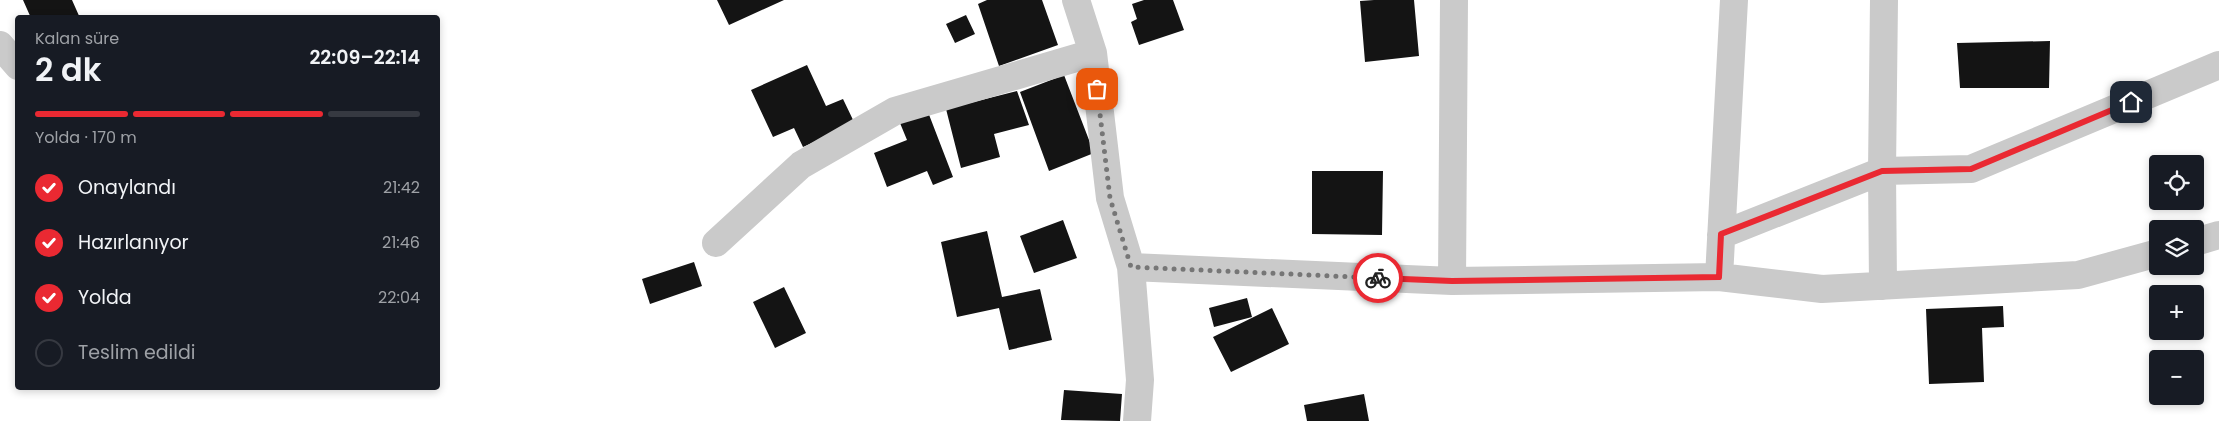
<!DOCTYPE html>
<html lang="tr">
<meta charset="utf-8">
<style>
body{margin:0;font-family:Poppins,sans-serif;background:#20242c;color:#f1f3f6;height:100vh;display:flex;flex-direction:column;font-size:19px;white-space:nowrap}
*{box-sizing:border-box;margin:0}
p{font-size:16px;color:#9ea1a6}
.icon{flex:none;width:28px;height:28px;fill:none;stroke:currentColor;stroke-width:2;stroke-linecap:round;stroke-linejoin:round}
.map{position:relative;flex:1;overflow:hidden}
.panel{position:absolute;left:15px;top:15px;width:425px;height:375px;display:flex;flex-direction:column;background:#171b24;border-radius:5px;box-shadow:0 2px 8px #0003}
.panel>*{flex:none}
.tools{position:absolute;left:2149px;top:155px;display:grid;gap:10px}
.tools a{display:grid;place-items:center;width:55px;height:55px;border-radius:5px;background:#171b24;box-shadow:0 2px 8px #0003;font-size:25px}
.pin{position:absolute;display:grid;place-items:center;width:42px;height:42px;color:#fff;margin:-21px;border-radius:10px;box-shadow:0 2px 8px #0006}
.courier{position:absolute;display:grid;place-items:center;width:50px;height:50px;margin:-25px;border:4px solid #ea2932;border-radius:50%;background:#fff;color:#222;box-shadow:0 1px 6px #0007}
.headline em{font-style:normal;font-weight:600}
.headline div{display:flex;flex-direction:column-reverse}
.headline{display:flex;align-items:center;justify-content:space-between;height:85px;padding:0 20px}
h1{font-size:32px;font-weight:600;line-height:38px}
.bar{display:grid;grid-template-columns:repeat(4,1fr);gap:8px 5px;align-content:center;height:60px;padding:0 20px}
.bar i{height:6px;border-radius:4px;background:#363941}
.bar .current{background:#ea2932}
.bar p{grid-column:span 4}
ol{padding:0 20px;list-style:none}
li{display:flex;align-items:center;gap:15px;height:55px}
li p{margin-inline-start:auto}
li .icon{padding:5px;border-radius:50%;background:#ea2932;color:#fff;stroke-width:4}
li:last-child{color:#9ea1a6}
li i{width:28px;height:28px;border:2px solid #363941;border-radius:50%}
.map>svg:first-child{display:block}
.building{fill:#141414}
.lines{fill:none;stroke-linecap:round;stroke-linejoin:round}
.minor{stroke:#cacaca;stroke-width:28}
.done{stroke:#767676;stroke-width:5;stroke-dasharray:0 9}
.route{stroke:#ea2932;stroke-width:6}
</style>
<div class="map">
<svg width="2219" height="421" viewBox="0 0 2219 421">
<rect width="100%" height="100%" fill="#fff"/>
<!-- building -->
<path class="building" d="M23 0H72L80 18H31Z
M717 0H784L729 25Z
M987 0H1042L1058 45 999 66 978 4Z
M1144 0H1173L1184 30 1139 45 1131 22 1137 19 1132 4Z
M1374 0H1414L1419 56 1365 62 1360 1Z
M966 15 975 34 955 43 946 24Z
M2050 41 2049 88H1960L1957 43Z
M807 65 826 106 843 99 855 124 803 147 794 128 773 137 751 90Z
M1064 75 1094 153 1049 171 1020 92Z
M1017 91 1029 125 994 134 1000 157 961 168 946 109Z
M928 112 953 177 933 185 927 171 887 187 874 153 907 140 900 123Z
M1312 171H1383L1382 235 1312 234Z
M1063 220 1077 258 1034 273 1020 236Z
M987 231 1002 297 1040 289 1052 340 1009 350 999 308 957 317 941 242Z
M694 262 702 286 650 304 642 279Z
M784 287 806 333 775 348 753 302Z
M1247 298 1252 317 1214 327 1209 308Z
M2003 306 2004 327 1982 328 1984 382 1929 384 1926 309Z
M1272 308 1289 344 1231 372 1213 337Z
M1064 390 1122 394 1120 421 1061 420Z
M1364 394 1369 421H1307L1304 405Z"/>
<g class="lines">
<!-- minor -->
<path class="minor" d="M1076 0 1093 53 1110 198 1131 267 1140 380 1137 421
M1884 0 1882 171 1971 169 2219 65
M0 45 18 66
M1721 235 1882 171 1883 286
M2195 242 2219 235
M716 243 801 165 895 111 1093 53
M1131 267 1452 281 1719 277 1822 289 2078 275 2158 253
M1719 277 1734 0
M1452 281 1454 0"/>
</g>
<g class="lines">
<!-- done -->
<path class="done" d="M1097 89 1110 198 1131 267 1378 278"/>
<!-- route -->
<path class="route" d="M1378 278 1452 281 1719 277 1721 234 1882 171 1971 169 2131 102"/>
</g>
</svg>
<div class="tools">
<a><svg class="icon" aria-label="locate" viewBox="0 0 24 24"><circle cx="12" cy="12" r="6"/><path d="M12 2v4M12 18v4M2 12h4M18 12h4"/></svg></a>
<a><svg class="icon" aria-label="layers" viewBox="0 0 24 24"><path d="M12 4l9 5-9 5-9-5zM3 14l9 5 9-5"/></svg></a>
<a>+</a>
<a>−</a>
</div>
<div class="pin" style="left:1097px;top:89px;background:#ea580c"><svg class="icon" aria-label="bag" viewBox="0 0 24 24"><path d="M5 8h14l-1 12H6zM9 8a3 3 0 0 1 6 0"/></svg></div>
<div class="pin" style="left:2131px;top:102px;background:#1f2937"><svg class="icon" aria-label="home" viewBox="0 0 24 24"><path d="M3 11l9-7 9 7M6 9v11h12V9"/></svg></div>
<div class="courier" style="left:1378px;top:278px"><svg class="icon" aria-label="bike" viewBox="0 0 24 24"><circle cx="6" cy="16" r="4"/><circle cx="18" cy="16" r="4"/><path d="M6 16l4-8h5l3 8M10 8l3 8H6M13 5h3"/></svg></div>
<section class="panel">
<div class="headline"><div><h1>2 dk</h1><p>Kalan süre</p></div><em>22:09–22:14</em></div>
<div class="bar"><i class="current"></i><i class="current"></i><i class="current"></i><i></i><p>Yolda · 170 m</p></div>
<ol>
<li><svg class="icon" aria-label="check" viewBox="0 0 24 24"><path d="M5 12l5 5 9-10"/></svg>Onaylandı<p>21:42</p></li>
<li><svg class="icon" aria-label="check" viewBox="0 0 24 24"><path d="M5 12l5 5 9-10"/></svg>Hazırlanıyor<p>21:46</p></li>
<li><svg class="icon" aria-label="check" viewBox="0 0 24 24"><path d="M5 12l5 5 9-10"/></svg>Yolda<p>22:04</p></li>
<li><i></i>Teslim edildi</li>
</ol>
</section>
</div>
